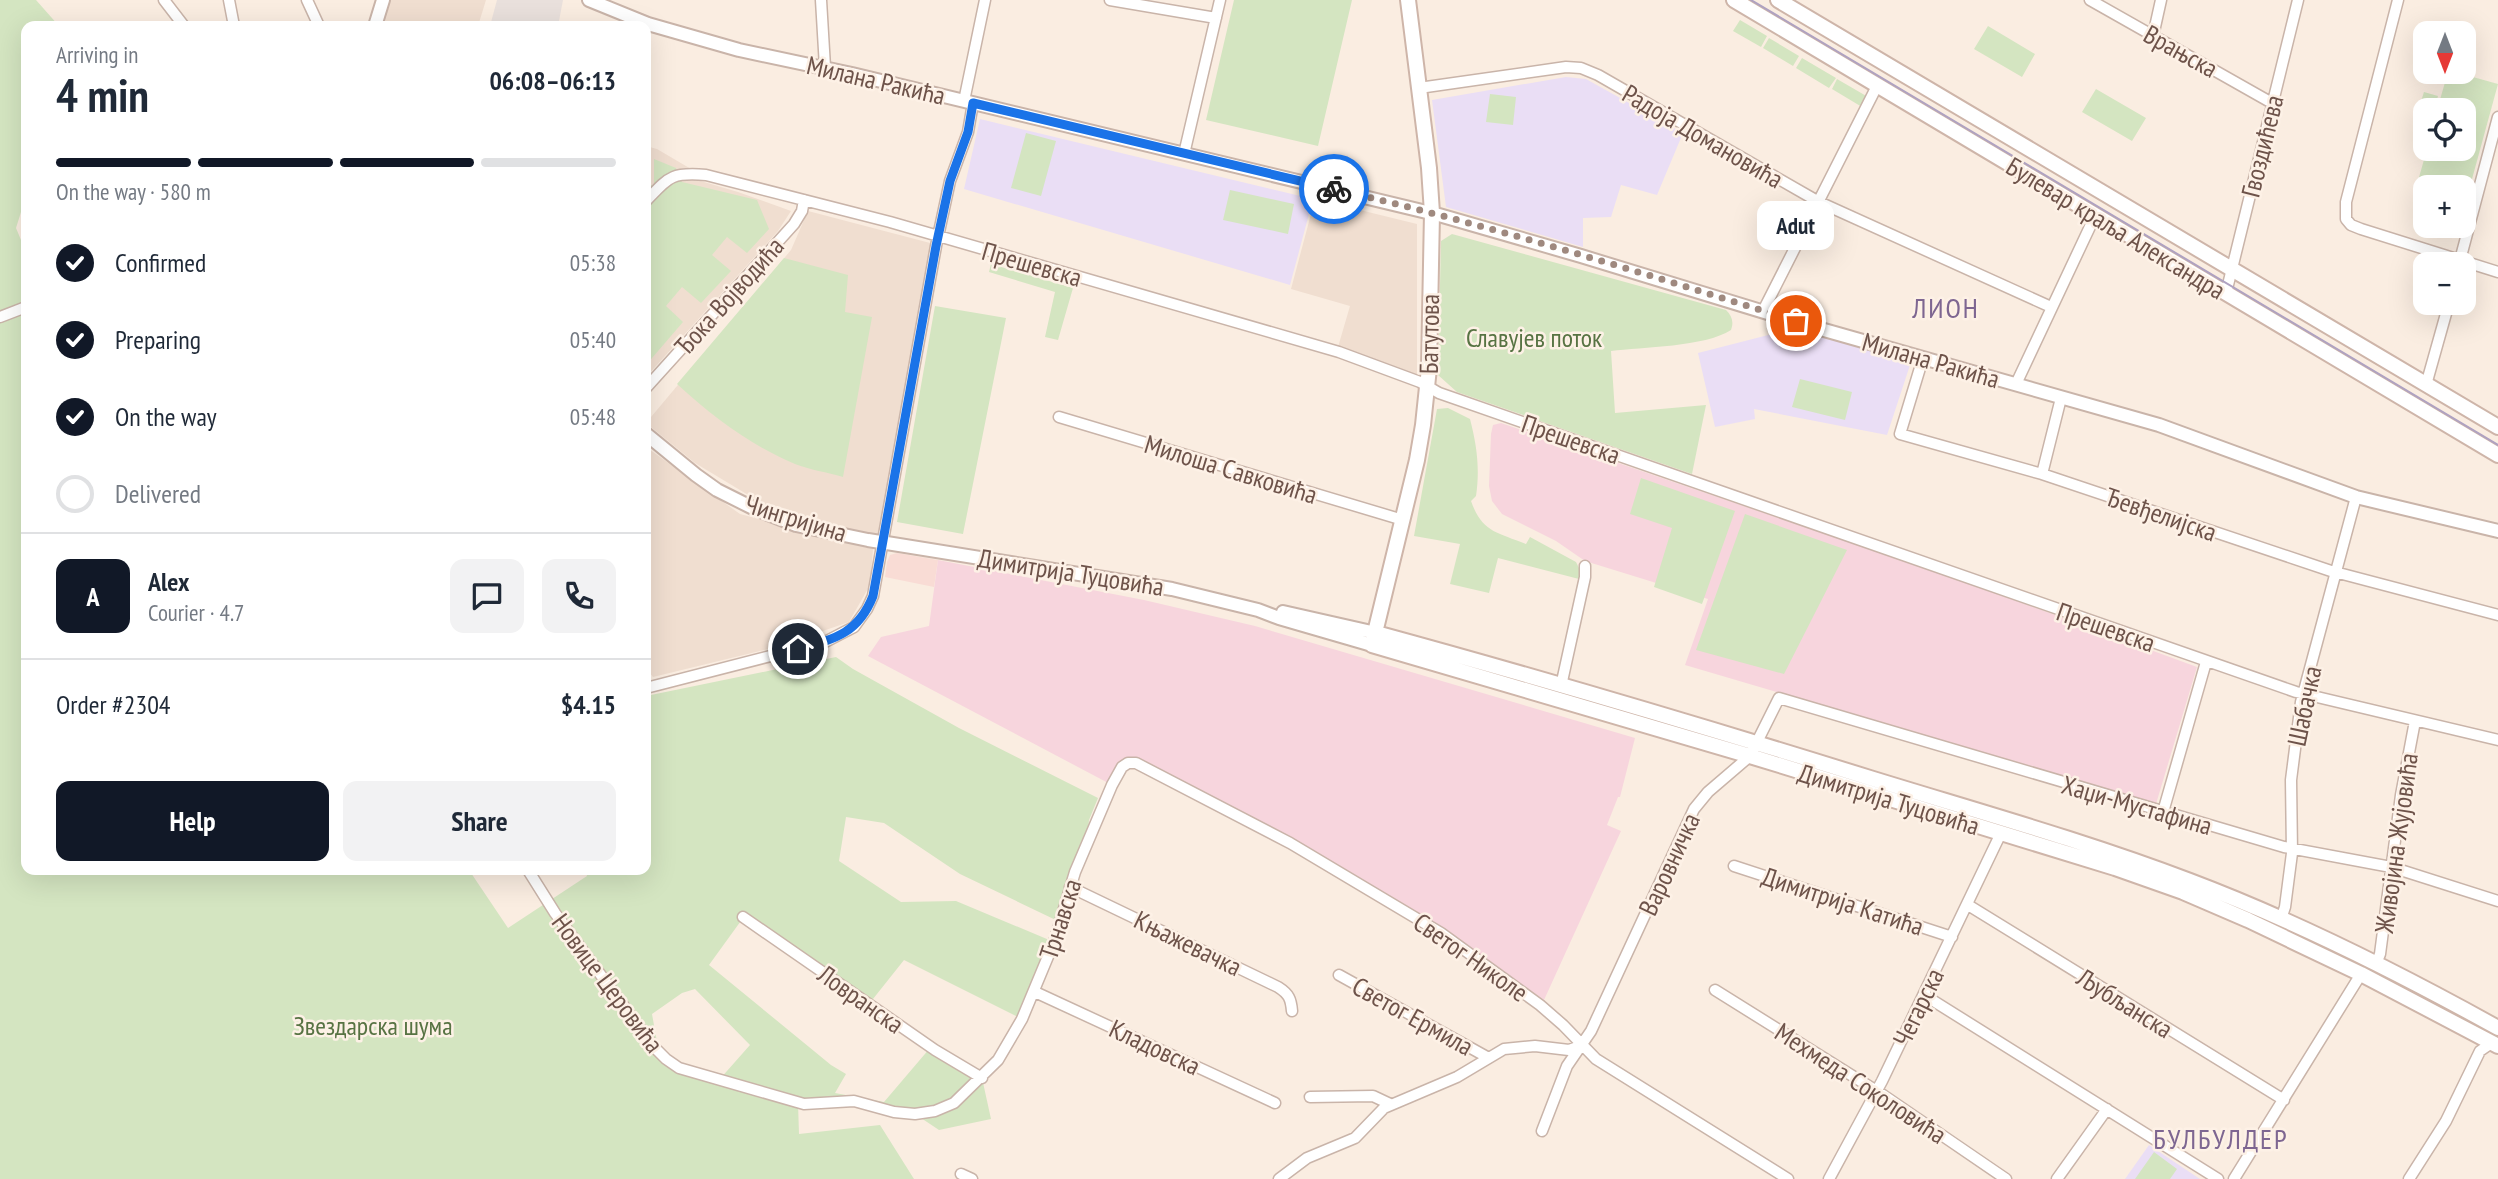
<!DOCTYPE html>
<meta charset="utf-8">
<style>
body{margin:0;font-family:"PT Sans Narrow",sans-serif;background:#f2f2f3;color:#1f2937;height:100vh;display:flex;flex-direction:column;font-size:26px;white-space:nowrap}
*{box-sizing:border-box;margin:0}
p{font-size:23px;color:#747a83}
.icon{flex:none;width:38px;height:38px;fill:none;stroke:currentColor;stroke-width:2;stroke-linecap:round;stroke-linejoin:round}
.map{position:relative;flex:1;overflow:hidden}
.sheet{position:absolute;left:21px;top:21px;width:630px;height:854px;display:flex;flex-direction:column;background:#fff;border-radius:14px;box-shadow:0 7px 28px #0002}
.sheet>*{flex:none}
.needle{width:46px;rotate:180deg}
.buttons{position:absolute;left:2413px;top:21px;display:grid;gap:14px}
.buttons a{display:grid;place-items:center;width:63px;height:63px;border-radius:14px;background:#fff;box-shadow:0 7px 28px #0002;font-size:35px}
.pin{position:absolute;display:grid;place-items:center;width:60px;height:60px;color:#fff;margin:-30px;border:4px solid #fff;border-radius:50%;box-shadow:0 2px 7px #0007}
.courier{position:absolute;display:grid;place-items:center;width:70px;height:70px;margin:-35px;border:5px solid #1a73e8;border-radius:50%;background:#fff;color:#222;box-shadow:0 2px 9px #0007}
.bubble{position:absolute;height:49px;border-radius:14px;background:#fff;box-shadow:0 7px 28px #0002;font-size:23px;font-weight:800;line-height:49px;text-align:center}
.head em{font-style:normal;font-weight:800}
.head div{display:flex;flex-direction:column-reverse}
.head{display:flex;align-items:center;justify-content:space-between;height:119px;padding:0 35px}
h1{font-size:46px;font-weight:800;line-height:52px}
.bar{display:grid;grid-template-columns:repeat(4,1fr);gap:10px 7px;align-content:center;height:84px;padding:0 35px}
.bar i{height:9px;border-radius:5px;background:#e0e1e3}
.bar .on{background:#111827}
.bar p{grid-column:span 4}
.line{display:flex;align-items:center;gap:18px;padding:0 35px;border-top:2px solid #e0e1e3}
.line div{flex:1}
.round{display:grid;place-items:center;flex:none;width:74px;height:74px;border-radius:14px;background:#f2f2f3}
ol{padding:0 35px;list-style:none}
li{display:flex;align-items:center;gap:21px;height:77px}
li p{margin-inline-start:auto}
li .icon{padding:7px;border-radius:50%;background:#111827;color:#fff;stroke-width:4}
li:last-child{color:#747a83}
li i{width:38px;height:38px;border:4px solid #e0e1e3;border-radius:50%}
.button{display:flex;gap:14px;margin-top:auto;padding:14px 35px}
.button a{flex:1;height:80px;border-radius:14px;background:#111827;color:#fff;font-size:28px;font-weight:800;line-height:80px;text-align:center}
.button a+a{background:#f2f2f3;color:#1f2937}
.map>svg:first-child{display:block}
.residential{fill:#f0ded0}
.commercial{fill:#f9dcd5}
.industrial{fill:#e9e0dc}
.education{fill:#eadef5}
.medical{fill:#f7d5dd}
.green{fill:#d4e5c1;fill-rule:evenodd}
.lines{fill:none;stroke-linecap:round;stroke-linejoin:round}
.minor-casing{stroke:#c9b4a9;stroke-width:13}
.tertiary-casing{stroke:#c9b4a9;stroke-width:16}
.secondary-casing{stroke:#ceb5a9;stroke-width:18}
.minor{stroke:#fff;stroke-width:10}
.tertiary{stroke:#fff;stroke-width:12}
.secondary{stroke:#fff;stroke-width:14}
.tram{stroke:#afa2c1;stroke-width:2}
.done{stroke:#9f897f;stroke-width:7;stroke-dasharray:0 12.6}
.route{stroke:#1a73e8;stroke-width:9}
.labels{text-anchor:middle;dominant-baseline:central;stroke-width:5;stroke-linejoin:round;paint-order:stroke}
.street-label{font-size:26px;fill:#6e534a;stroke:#fdf1e6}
.park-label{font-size:26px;fill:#577343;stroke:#fdf1e6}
.neighbourhood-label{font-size:28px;letter-spacing:2px;fill:#7e6691;stroke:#fdf1e6}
</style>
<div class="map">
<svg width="2498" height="1179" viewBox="0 0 2498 1179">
<rect width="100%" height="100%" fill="#faede1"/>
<!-- residential -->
<path class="residential" d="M388 0H486L478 26H381Z
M646 146 657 149 691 169 694 179 738 192 791 211 778 231 646 377Z
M1315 199 1417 224V375L1338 347 1350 306 1291 289Z
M808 211 934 244 881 535 842 529 770 508 695 463 646 423 791 250Z
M646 447 740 514 873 549 870 585 849 622 776 647 653 677 646 668Z"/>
<!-- commercial -->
<path class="commercial" d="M897 553 938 560 934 587 885 577 887 562 890 555Z"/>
<!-- industrial -->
<path class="industrial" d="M497 0H563L558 26H490Z"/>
<!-- education -->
<path class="education" d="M1566 77 1586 79 1683 133 1657 195 1621 185 1611 217 1583 218V247L1446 207 1432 100Z
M980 119 1313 199 1290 285 964 189Z
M1800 327 1911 362 1887 435 1754 409 1755 419 1715 427 1698 353Z
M2149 1145 2200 1179H2125Z"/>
<!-- medical -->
<path class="medical" d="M1501 423 1954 578 2197 667 2156 804 1685 665 1708 599 1585 561 1556 541 1502 514 1492 501 1489 486 1491 434 1493 425Z
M938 560 1144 600 1255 626 1635 738 1620 797H1618L1607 825 1621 831 1544 1000 1438 927 1314 857 1128 763 1112 785 868 656 881 637 929 626Z"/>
<!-- green -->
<path class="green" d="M0 0H36L59 26H26V196L16 228 26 252V870H469L508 928 587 876 585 870H646V696L836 657 853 669 959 728 1098 798 1089 820 1087 840 1060 922 960 874 884 823 846 817 839 861 901 902 956 901 1054 942 1022 1019 904 960 869 1004 982 1078 991 1119 939 1130 915 1114 857 1102 798 1103 799 1134 880 1125 914 1179H0ZM743 918 930 1048 884 1102 835 1093 846 1074 831 1065 709 965ZM695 989 750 1045 719 1080 666 1059 659 1053 652 1014 682 993Z
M1234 0H1352L1318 146 1206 120Z
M1740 20 1767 36 1761 47 1733 31Z
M1988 26 2035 54 2022 77 1974 49Z
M1769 38 1799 56 1793 66 1763 48Z
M1802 58 1836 78 1829 88 1796 68Z
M2448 72H2455L2498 84 2466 201 2464 200V187H2426L2425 190 2416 188 2427 149H2464V110H2437Z
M1837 79 1868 97 1862 107 1832 89Z
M2096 89 2146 118 2132 141 2082 112Z
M2424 92 2438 96 2434 110H2426L2425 127 2414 123Z
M1490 94 1516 97 1513 125 1486 122Z
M1026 133 1056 141 1041 196 1011 188Z
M654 159 676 168 682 182 757 200 769 229 747 253 727 237 712 255 731 271 701 303 682 287 666 306 683 322 646 365V185H654Z
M1230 190 1294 204 1288 234 1223 220Z
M1452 234 1726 310C1732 316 1734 322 1731 330 1705 347 1642 347 1611 351L1615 413 1706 405 1692 474 1457 392 1438 375 1441 241Z
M784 258 848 275 845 312 872 317 843 477C827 472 810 470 795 464 750 445 713 417 677 384Z
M991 264 1073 288 1058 340 1045 337 1055 292 989 272Z
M935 306 1006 318 963 534 897 522Z
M1800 379 1852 392 1845 420 1792 407Z
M1448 408 1470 419C1477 446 1480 469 1476 496L1471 501C1482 532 1496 532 1526 544L1530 537 1576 562 1579 568V579L1498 558 1489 593 1450 584 1460 544 1414 536 1437 409Z
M1641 478 1735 511 1702 604 1654 587 1672 528 1630 514Z
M1745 514 1847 550 1784 674 1696 650Z
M2154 1152 2177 1169 2170 1179H2135Z"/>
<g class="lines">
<defs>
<path id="minor" d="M164 0 184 26
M229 0 234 26
M307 0 319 26
M821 0 825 67
M1110 0 1216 18
M2090 0 2272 103
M2398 0 2346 202V219L2351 225 2361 229 2498 272
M2153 36 2161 0
M1419 88 1566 67 1581 68 1598 75 1819 202 2051 307
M964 101 985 0
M1184 154 1220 0
M646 201C669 177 671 172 706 175L890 222 1339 352 1420 382 1439 393 2296 692 2498 740
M2459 264 2498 117
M2226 293 2298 0
M1763 311 1877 86
M0 317 26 307
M1923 358 1900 434 2042 474 2331 571 2498 615
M2016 384 2095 216
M2426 385 2449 303
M646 388 794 224 802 211 804 200
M1059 417 1403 520
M2042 474 2061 398
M1561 686 1585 577V566
M646 688 825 642 854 627 867 609 873 596 936 246 950 181 968 132 973 103
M2163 812 2206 662
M1734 866 1952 937
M528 870 555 913 654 1047 666 1059 679 1068 804 1104 854 1101 894 1112 915 1114 935 1111 954 1103 998 1060 1022 1019 1054 942 1075 872 1112 785 1122 767 1128 763H1136L1290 843 1441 933 1540 1005 1563 1025 1596 1059 1788 1179
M1070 887 1278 987C1289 994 1291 999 1292 1011
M1968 905 2284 1100
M743 917 935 1050 982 1078
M2281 919 2285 907 2292 853 2291 780 2301 702 2356 497
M2376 964 2380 954 2401 795 2415 721
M1339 975 1487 1057
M1715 990 1883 1095 2006 1179
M1035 992 1275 1103
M1924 995 2218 1179
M1310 1097 1373 1096 1390 1104
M1542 1131 1567 1066 1591 1031 1694 809 1708 792 1750 756 1779 698 2284 847 2391 867 2498 901
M961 1174 972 1179
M1279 1179 1307 1158 1355 1138 1384 1108 1457 1077 1504 1049 1535 1046 1569 1050 1580 1046
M1829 1179 1882 1081 2001 833
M2057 1179 2107 1109
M2234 1179 2361 974
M2409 1179 2446 1121 2480 1051 2493 1042"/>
<path id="tertiary" d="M589 0 648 24 739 50 852 74 1439 215 1581 256 1810 326 2159 425 2356 497 2498 531
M375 26 383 0
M646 434 696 475 717 490 753 508 796 525 868 540 1172 589 1258 610 1279 618 1372 645
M1283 612 1376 633"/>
<path id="secondary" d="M1408 0 1429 168 1432 213 1429 368 1423 425 1417 460 1372 645 1750 756 2115 868 2183 892 2248 920 2361 974 2498 1046
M1734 0 2498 455
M1778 0 2498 427
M1376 633C1541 678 1706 727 1870 778 1977 811 2085 841 2190 881 2296 921 2399 973 2498 1028"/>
</defs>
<!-- minor casing -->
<use href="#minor" class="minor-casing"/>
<!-- tertiary casing -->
<use href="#tertiary" class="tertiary-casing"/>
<!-- secondary casing -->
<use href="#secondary" class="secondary-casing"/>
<!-- minor -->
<use href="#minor" class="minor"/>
<!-- tertiary -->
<use href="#tertiary" class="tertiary"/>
<!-- secondary -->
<use href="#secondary" class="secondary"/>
<!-- tram -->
<path class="tram" d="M1751 0 2498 445"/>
</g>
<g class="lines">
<!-- done -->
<path class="done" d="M1334 189C1490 225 1643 273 1796 321"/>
<!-- route -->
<path class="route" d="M798 649C834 639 858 634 873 596L936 246 950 181 968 132 973 103 1334 189"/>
</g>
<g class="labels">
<!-- street labels -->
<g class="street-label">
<text transform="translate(2181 51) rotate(29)">Врањска</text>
<text transform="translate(876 80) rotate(13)">Милана Ракића</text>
<text transform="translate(1703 136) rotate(30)">Радоја Домановића</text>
<text transform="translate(2262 146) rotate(-76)">Гвоздићева</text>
<text transform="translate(2116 228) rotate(31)">Булевар краља Александра</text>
<text transform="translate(1032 264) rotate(16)">Прешевска</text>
<text transform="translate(729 296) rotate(-48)">Ђока Војводића</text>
<text transform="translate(1429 334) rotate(-89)">Батутова</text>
<text transform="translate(1931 360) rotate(16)">Милана Ракића</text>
<text transform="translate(1571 439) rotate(19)">Прешевска</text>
<text transform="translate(1231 469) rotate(17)">Милоша Савковића</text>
<text transform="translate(2161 514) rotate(19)">Ђевђелијска</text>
<text transform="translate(796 518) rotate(17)">Чингријина</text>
<text transform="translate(1071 572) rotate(9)">Димитрија Туцовића</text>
<text transform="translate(2106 627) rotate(19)">Прешевска</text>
<text transform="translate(2304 706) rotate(-78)">Шабачка</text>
<text transform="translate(1889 799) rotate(17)">Димитрија Туцовића</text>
<text transform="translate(2137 805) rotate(16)">Хаџи-Мустафина</text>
<text transform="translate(2396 843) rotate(-82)">Живојина Жујовића</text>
<text transform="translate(1669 864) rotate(-65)">Варовничка</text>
<text transform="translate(1843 901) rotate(18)">Димитрија Катића</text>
<text transform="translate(1060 919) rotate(-72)">Трнавска</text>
<text transform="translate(1188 943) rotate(26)">Књажевачка</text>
<text transform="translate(1471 957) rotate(35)">Светог Николе</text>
<text transform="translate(608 983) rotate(53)">Новице Церовића</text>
<text transform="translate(861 999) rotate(35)">Ловранска</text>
<text transform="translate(2125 1003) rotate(32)">Љубљанска</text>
<text transform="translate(1918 1007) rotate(-64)">Чегарска</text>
<text transform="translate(1413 1016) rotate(29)">Светог Ермила</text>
<text transform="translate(1155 1047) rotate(25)">Кладовска</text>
<text transform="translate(1861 1083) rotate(33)">Мехмеда Соколовића</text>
</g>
<!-- park labels -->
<g class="park-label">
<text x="1534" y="337">Славујев поток</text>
<text x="373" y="1025">Звездарска шума</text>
</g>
<!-- neighbourhood labels -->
<g class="neighbourhood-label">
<text x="1946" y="307">ЛИОН</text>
<text x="2221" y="1138">БУЛБУЛДЕР</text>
</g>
</g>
</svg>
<div class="buttons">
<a><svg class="needle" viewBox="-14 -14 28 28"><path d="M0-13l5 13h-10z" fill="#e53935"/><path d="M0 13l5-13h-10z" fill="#747a83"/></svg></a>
<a><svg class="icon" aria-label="locate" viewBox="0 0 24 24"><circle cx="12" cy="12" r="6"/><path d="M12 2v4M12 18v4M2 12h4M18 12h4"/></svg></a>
<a>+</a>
<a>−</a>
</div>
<div class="pin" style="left:1796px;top:321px;background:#ea580c"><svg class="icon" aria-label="bag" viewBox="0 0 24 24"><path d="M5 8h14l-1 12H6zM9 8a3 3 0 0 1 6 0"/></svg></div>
<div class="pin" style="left:798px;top:649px;background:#1f2937"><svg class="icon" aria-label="home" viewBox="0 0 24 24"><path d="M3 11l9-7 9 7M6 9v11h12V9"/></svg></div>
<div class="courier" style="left:1334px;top:189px"><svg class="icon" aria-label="bike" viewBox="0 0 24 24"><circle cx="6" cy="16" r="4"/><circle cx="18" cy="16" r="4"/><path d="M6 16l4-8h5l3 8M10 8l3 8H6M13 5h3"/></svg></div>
<div class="bubble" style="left:1757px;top:201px;width:77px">Adut</div>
<section class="sheet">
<div class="head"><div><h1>4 min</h1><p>Arriving in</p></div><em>06:08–06:13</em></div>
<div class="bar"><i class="on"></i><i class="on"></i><i class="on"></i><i></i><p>On the way · 580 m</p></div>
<ol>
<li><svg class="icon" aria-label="check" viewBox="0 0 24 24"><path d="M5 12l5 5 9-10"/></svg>Confirmed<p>05:38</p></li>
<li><svg class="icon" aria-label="check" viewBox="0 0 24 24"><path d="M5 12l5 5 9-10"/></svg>Preparing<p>05:40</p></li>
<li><svg class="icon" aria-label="check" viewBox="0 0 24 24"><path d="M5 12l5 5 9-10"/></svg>On the way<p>05:48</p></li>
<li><i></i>Delivered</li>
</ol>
<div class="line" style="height:126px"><b class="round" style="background:#111827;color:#fff">A</b><div><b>Alex</b><p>Courier · 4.7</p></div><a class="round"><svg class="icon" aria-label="chat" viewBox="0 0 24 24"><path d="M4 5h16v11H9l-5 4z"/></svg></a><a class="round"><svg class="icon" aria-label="phone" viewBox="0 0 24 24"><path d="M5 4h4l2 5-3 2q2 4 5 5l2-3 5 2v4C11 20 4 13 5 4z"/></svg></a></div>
<div class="line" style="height:91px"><div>Order #2304</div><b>$4.15</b></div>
<div class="button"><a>Help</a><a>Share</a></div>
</section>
</div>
